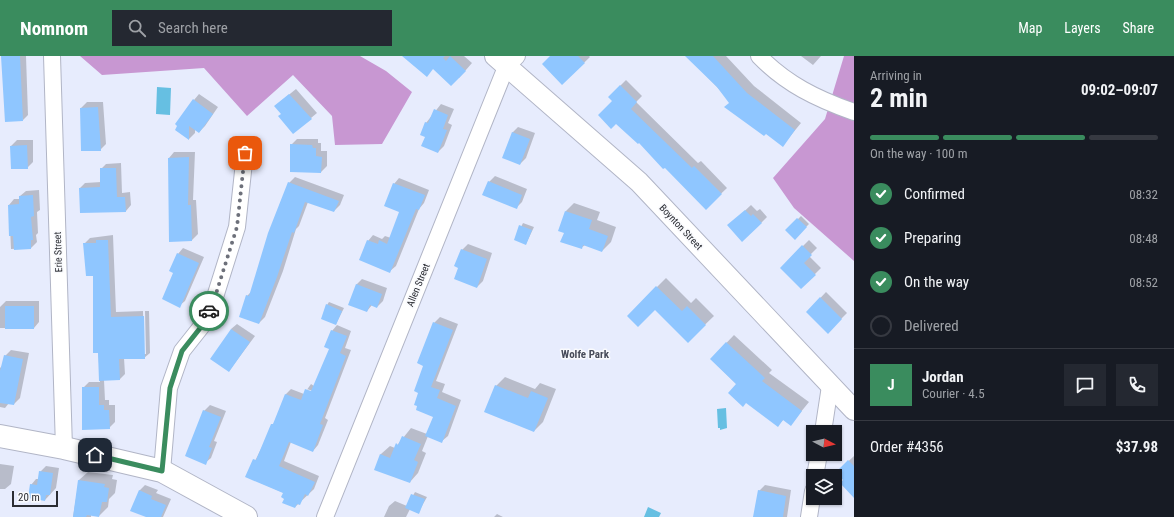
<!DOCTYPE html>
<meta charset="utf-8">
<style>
body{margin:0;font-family:"Roboto Condensed",sans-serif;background:#242831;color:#f1f3f6;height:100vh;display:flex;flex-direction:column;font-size:15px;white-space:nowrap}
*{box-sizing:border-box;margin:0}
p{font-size:13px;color:#9ea1a6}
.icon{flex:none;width:22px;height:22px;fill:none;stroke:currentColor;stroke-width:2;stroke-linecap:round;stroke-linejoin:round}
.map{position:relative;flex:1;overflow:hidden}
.sheet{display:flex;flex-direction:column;background:#171b24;width:320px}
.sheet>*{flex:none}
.needle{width:26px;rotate:97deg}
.tools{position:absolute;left:806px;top:369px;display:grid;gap:8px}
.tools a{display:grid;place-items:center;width:36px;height:36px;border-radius:0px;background:#171b24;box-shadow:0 1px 3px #0004;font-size:20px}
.scale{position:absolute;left:12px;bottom:10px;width:46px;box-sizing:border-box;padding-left:4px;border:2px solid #2b2d33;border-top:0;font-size:11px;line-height:14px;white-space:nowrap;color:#2b2d33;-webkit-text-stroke:3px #f9fafd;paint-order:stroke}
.pin{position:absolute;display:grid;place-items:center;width:34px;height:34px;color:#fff;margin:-17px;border-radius:8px;box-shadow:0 2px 6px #0006}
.courier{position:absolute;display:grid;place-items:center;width:40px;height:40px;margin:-20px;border:3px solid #3a8c5e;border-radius:50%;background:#fff;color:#222;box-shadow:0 1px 5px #0007}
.headline em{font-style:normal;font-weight:700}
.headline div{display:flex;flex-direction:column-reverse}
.headline{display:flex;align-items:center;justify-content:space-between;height:68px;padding:0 16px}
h1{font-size:26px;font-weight:700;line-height:30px}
.bar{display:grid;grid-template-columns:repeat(4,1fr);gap:6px 4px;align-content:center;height:48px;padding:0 16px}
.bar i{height:5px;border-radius:3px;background:#363941}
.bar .on{background:#3a8c5e}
.bar p{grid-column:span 4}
.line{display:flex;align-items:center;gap:10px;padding:0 16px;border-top:1px solid #363941}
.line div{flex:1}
.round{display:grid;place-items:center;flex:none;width:42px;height:42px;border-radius:0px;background:#242831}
ol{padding:0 16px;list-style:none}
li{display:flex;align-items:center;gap:12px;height:44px}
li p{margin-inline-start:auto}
li .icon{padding:4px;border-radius:50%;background:#3a8c5e;color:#fff;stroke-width:4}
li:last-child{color:#9ea1a6}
li i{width:22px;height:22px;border:2px solid #363941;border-radius:50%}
header{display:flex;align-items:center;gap:24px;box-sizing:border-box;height:56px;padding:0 20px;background:#3a8c5e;color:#fff}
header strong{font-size:19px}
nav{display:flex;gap:22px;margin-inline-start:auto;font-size:14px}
.search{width:280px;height:36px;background:#242831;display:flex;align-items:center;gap:10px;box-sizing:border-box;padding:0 14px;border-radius:0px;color:#9ea1a6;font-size:15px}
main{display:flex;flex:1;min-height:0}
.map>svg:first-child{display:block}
.forest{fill:#c897d2}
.water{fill:#66bfe2}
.shadow{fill:#0003;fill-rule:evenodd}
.building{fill:#8fc6ff}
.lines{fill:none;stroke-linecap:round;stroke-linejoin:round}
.minor-casing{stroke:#b1b5c6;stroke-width:18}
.tertiary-casing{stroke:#b1b5c6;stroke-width:22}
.secondary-casing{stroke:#b1b5c6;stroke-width:24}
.minor{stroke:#fff;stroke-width:16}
.tertiary{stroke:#fff;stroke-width:20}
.secondary{stroke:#fff;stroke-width:22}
.done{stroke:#6d707a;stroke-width:4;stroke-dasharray:0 7.2}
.route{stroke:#3a8c5e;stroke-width:5}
.labels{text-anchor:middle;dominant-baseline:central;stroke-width:3;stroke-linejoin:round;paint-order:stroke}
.street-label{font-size:10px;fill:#2b2d33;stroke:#f9fafd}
.neighbourhood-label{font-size:11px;font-weight:bold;fill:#484c5a;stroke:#f9fafd}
</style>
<header>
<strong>Nomnom</strong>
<div class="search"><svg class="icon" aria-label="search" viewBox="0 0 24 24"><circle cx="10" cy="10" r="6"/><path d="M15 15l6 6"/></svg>Search here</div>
<nav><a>Map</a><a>Layers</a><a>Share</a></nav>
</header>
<main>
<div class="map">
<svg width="854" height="461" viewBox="0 0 854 461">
<rect width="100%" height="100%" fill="#e7ecfd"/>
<!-- forest -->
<path class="forest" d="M80 0H360L386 15 412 36 382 88 335 89 332 60 293 19 247 60 204 12 102 19Z
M844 0H854V205L794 152 773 122 825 63Z"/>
<!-- water -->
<path class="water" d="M157 31 171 32 170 59 156 58Z
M726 352 727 372 720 374V372H718L717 353Z
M648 451 661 457 659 461H644Z"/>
<!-- shadow -->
<path class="shadow" d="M3 0H26L28 59 23 64Z
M407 0H464L472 7 459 22Z
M551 0H589L590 1 562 28Z
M687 0H726L754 30 801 67 783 89 731 47 717 31Z
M801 0H821L813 9Z
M626 24 642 40 636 46 698 107 701 105 727 132 706 152 609 41Z
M296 33 317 57 311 62 282 58 275 50Z
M199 38 218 51 205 70 199 76 195 73V77L189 83 176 74 194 44Z
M87 46H103L106 88 100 94 81 52Z
M441 48 454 53 448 67 452 69 444 90 438 96 426 81V67Z
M518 71 535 77 526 102 520 108 512 77Z
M297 83H318V87H321V95H327V110L321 116 291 89Z
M17 84H33V106L27 112 11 90Z
M174 96H195L193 144H196L198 178 192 184 170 185 169 102Z
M121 107 122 137 130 136 131 149 126 155 80 132 85 127 101 126V113L106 108Z
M495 120 527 133 522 146 516 152 489 126Z
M295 121 344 139 340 149 334 155 308 146 299 170 296 173 283 215 265 261 259 267 247 240 251 236 289 127Z
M399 122 429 134 424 147 419 153 396 210 390 215 368 185 373 179 382 183 385 180 391 182 401 156 394 128Z
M39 134 40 154 37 156 38 177 36 179 37 186 31 192 11 193 9 149 14 143H20V140L26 135Z
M574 147 600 156 597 164 616 171 611 186 602 195 585 189 581 192 565 176 566 155Z
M751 149 757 155 760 153 767 161 761 167 735 164Z
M801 160 809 168 795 182 787 174Z
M523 167 534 171 526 188 515 183Z
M113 179 116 256 143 255 144 298H146L145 255H149L150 297 144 302H124L125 318 120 323 104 324 105 344H109V349H115V366L109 372 83 332 89 326H100L94 219 84 188 90 182Z
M809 184 817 192 809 200 821 212 801 232 781 212Z
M468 188 492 197 483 225 477 231 459 211 462 194Z
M183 192 204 201 185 245 179 250 174 216 178 198Z
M666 222 691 247 696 242 714 260 688 285 655 252 628 260Z
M362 223 387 232 383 245 377 251 372 249 367 255 356 229Z
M826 236 847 257 828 276 807 256Z
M6 245H39V266L34 272H0V251Z
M329 246 344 252 336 268 327 249Z
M440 261 458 268 436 325 445 328 442 336 461 344 448 380 442 385 428 380 422 395 426 397 418 417 410 426 375 413 381 398 390 390 395 392 411 372 427 378 434 360 420 336 434 267Z
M237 268 255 280 229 315 231 273Z
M337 269 351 275 345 292 351 294 325 362 328 364 318 389 313 395 291 386 284 405 319 420 314 433 295 451 285 442 284 437 247 421 275 365 286 338 291 333 304 338 311 328 314 330 330 293 332 275ZM307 333 316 336 307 335Z
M734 279 772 314 769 317 809 346 791 368 784 363 778 369 711 303Z
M11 294 29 297 20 342 14 348 9 347 5 352 0 351V312L3 309 5 300Z
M505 321 535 333 540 327 556 333 543 366 534 375 496 330Z
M210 349 226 355 214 385 217 386 211 402 205 407 204 355Z
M854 400V433L837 416Z
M0 408 14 410 11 428 5 433H0Z
M46 410 59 412 56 432 45 444 31 429 36 423H39L40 416Z
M88 416 113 419 112 423 117 424 115 437 109 443 108 451 99 460 91 459V461H73L79 424Z
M145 429 158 434 156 437 171 443 163 461H148L139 435Z
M765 429 791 434 787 461H754L759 435Z
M415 436 427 441 418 457 410 453 406 461H384L389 450 395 445 407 450Z
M497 458 503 461H494Z"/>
<!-- building -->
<path class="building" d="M1 0H20L23 65 5 66Z
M402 0H445L443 2 446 5 450 0 466 15 451 30 433 13 427 21Z
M550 0H578L585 7 562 29 542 8Z
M685 0H713L747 37 795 74 783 91 766 78 764 80 724 51 729 47 717 31Z
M620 29 637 46 631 53 692 112 694 110 722 138 706 154 665 112 663 113 639 87 638 88 616 68 611 73 598 59 612 45 608 41Z
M289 38 312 63 293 78 278 60 281 58 274 50Z
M193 43 213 58 199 77 189 70V84L175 74 177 70 175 68Z
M98 51 101 95H81L80 52Z
M434 53 448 59 443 73 447 74 438 97 421 90 425 81 420 79 425 66 428 67Z
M512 76 530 83 520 109 502 102Z
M290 88 312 89 313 92H316V100L322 101 321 117 290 116Z
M27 89 28 113H11L10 90Z
M189 101 188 149H191L192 185 169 186 168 102Z
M100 112H116L117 141H125L126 156 80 157 79 132 100 131Z
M488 125 522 139 517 153 482 139Z
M288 126 339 145 334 156 305 146 294 177 292 176 277 221 259 268 239 261 246 239 249 240 268 177Z
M393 127 425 139 419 154 416 153 390 217 359 204 367 184 378 188 379 184 387 188 399 156 384 150Z
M33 139 34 160 31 161 33 184H31V193L14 194 13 180H9L8 149 19 148V140Z
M745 154 751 160 753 158 762 167 742 186 727 169Z
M565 155 592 164 589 173 608 180 602 196 583 189 582 193 560 186 564 177 558 175Z
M797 162 807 171 795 184 785 174Z
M519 169 532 174 526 189 514 184Z
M96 184H108L111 261 144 260 145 303H119L120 324 99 325 98 297H93V220H86L83 187H96Z
M802 189 812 199 804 207 816 219 801 233 780 212Z
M461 193 487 203 477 232 454 223 458 212 454 210Z
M177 197 199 207 180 252 162 243 173 217 169 215Z
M356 228 382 238 377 252 370 249 367 256 348 249Z
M656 230 682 255 687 250 706 269 688 287 655 254 638 271 627 260Z
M820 241 842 263 828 278 806 256Z
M326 248 342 255 336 269 321 263Z
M5 250H34V273H5Z
M433 266 453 274 431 331 440 334 437 342 456 350 442 387 425 380 433 361 416 354 417 350 414 349 418 337 414 335 423 310 417 307Z
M231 273 250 286 229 316 210 303Z
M331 274 347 280 340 297 346 300 320 368 323 369 313 396 289 386 279 410 315 426 308 440 305 438 300 449 297 448 295 452 282 447 284 443 281 441 283 437 245 421 253 403 256 404 271 368H273L285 338 301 344 305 333 311 335 329 293 324 291Z
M726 286 765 322 762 325 802 355 791 370 783 364 778 371 746 347 743 351 728 337 736 328 710 303Z
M4 299 23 303 14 349 0 347V315Z
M495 329 528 342 531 335 548 342 534 376 484 356Z
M82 331H99V349H104V354H109L110 373 82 374Z
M203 354 221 361 209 391 212 392 206 409 185 400Z
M402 380 421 388 414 404 418 406 410 427 374 414 380 398 390 402 396 387 398 389Z
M848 404 854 410V442L840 427 843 424 836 416Z
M39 415 53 417 50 439H46L45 445 28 442 30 428 37 429Z
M78 424 105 428 104 431 109 432 107 446H102L99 461 87 459 86 461H73Z
M139 434 152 440 151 443 166 449 161 461H146L130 455Z
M758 434 786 440 783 461H753Z
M411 438 425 443 419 458 405 452Z"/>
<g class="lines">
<defs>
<path id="minor" d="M52 0 64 392
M759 0C786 28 817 43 854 56
M823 376 830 330
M162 415 169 332 182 295 201 271 215 241 237 171 245 97
M815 420 819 398
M325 461 506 11 517 0
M809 461 813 435"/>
<path id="tertiary" d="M495 0 639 126 854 354"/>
<path id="secondary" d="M0 380 64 392 162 415 246 461"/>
</defs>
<!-- minor casing -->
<use href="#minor" class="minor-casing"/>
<!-- tertiary casing -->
<use href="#tertiary" class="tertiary-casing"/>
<!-- secondary casing -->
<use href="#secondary" class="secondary-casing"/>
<!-- minor -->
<use href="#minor" class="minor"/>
<!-- tertiary -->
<use href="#tertiary" class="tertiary"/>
<!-- secondary -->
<use href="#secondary" class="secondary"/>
</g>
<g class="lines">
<!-- done -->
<path class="done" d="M209 255 215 241 237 171 245 97"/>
<!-- route -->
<path class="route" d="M95 399 162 415 170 332 182 295 201 271 209 255"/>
</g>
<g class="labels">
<!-- street labels -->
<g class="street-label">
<text transform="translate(681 171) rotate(47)">Boynton Street</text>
<text transform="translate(58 196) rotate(-92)">Erie Street</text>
<text transform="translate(418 229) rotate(-68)">Allen Street</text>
</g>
<!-- neighbourhood labels -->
<g class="neighbourhood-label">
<text x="585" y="298">Wolfe Park</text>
</g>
</g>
</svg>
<div class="tools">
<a><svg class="needle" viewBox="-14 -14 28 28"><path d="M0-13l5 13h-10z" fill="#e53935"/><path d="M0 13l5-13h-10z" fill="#9ea1a6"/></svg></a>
<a><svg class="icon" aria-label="layers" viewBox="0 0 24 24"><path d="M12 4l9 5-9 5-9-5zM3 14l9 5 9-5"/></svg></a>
</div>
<div class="scale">20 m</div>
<div class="pin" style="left:245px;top:97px;background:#ea580c"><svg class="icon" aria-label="bag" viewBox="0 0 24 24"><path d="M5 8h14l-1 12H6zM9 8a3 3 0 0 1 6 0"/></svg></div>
<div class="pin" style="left:95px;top:399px;background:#1f2937"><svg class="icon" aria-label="home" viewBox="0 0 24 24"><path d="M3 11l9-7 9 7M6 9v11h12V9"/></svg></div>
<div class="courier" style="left:209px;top:255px"><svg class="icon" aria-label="car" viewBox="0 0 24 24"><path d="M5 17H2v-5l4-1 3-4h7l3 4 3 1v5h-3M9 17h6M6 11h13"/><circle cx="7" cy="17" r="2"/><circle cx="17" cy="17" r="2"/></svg></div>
</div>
<section class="sheet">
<div class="headline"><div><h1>2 min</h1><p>Arriving in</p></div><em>09:02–09:07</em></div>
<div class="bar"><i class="on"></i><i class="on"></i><i class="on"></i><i></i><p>On the way · 100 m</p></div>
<ol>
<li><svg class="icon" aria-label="check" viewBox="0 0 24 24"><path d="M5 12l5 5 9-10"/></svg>Confirmed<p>08:32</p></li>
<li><svg class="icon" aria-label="check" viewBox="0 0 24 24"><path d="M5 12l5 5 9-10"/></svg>Preparing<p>08:48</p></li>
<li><svg class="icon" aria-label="check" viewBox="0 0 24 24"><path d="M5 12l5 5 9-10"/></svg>On the way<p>08:52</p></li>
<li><i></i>Delivered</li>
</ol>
<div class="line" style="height:72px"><b class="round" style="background:#3a8c5e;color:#fff">J</b><div><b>Jordan</b><p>Courier · 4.5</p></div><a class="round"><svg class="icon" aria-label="chat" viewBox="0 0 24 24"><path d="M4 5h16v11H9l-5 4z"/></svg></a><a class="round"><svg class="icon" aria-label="phone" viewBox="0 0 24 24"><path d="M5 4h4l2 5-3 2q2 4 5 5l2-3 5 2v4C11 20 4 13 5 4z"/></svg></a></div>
<div class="line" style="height:52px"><div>Order #4356</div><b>$37.98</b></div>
</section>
</main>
